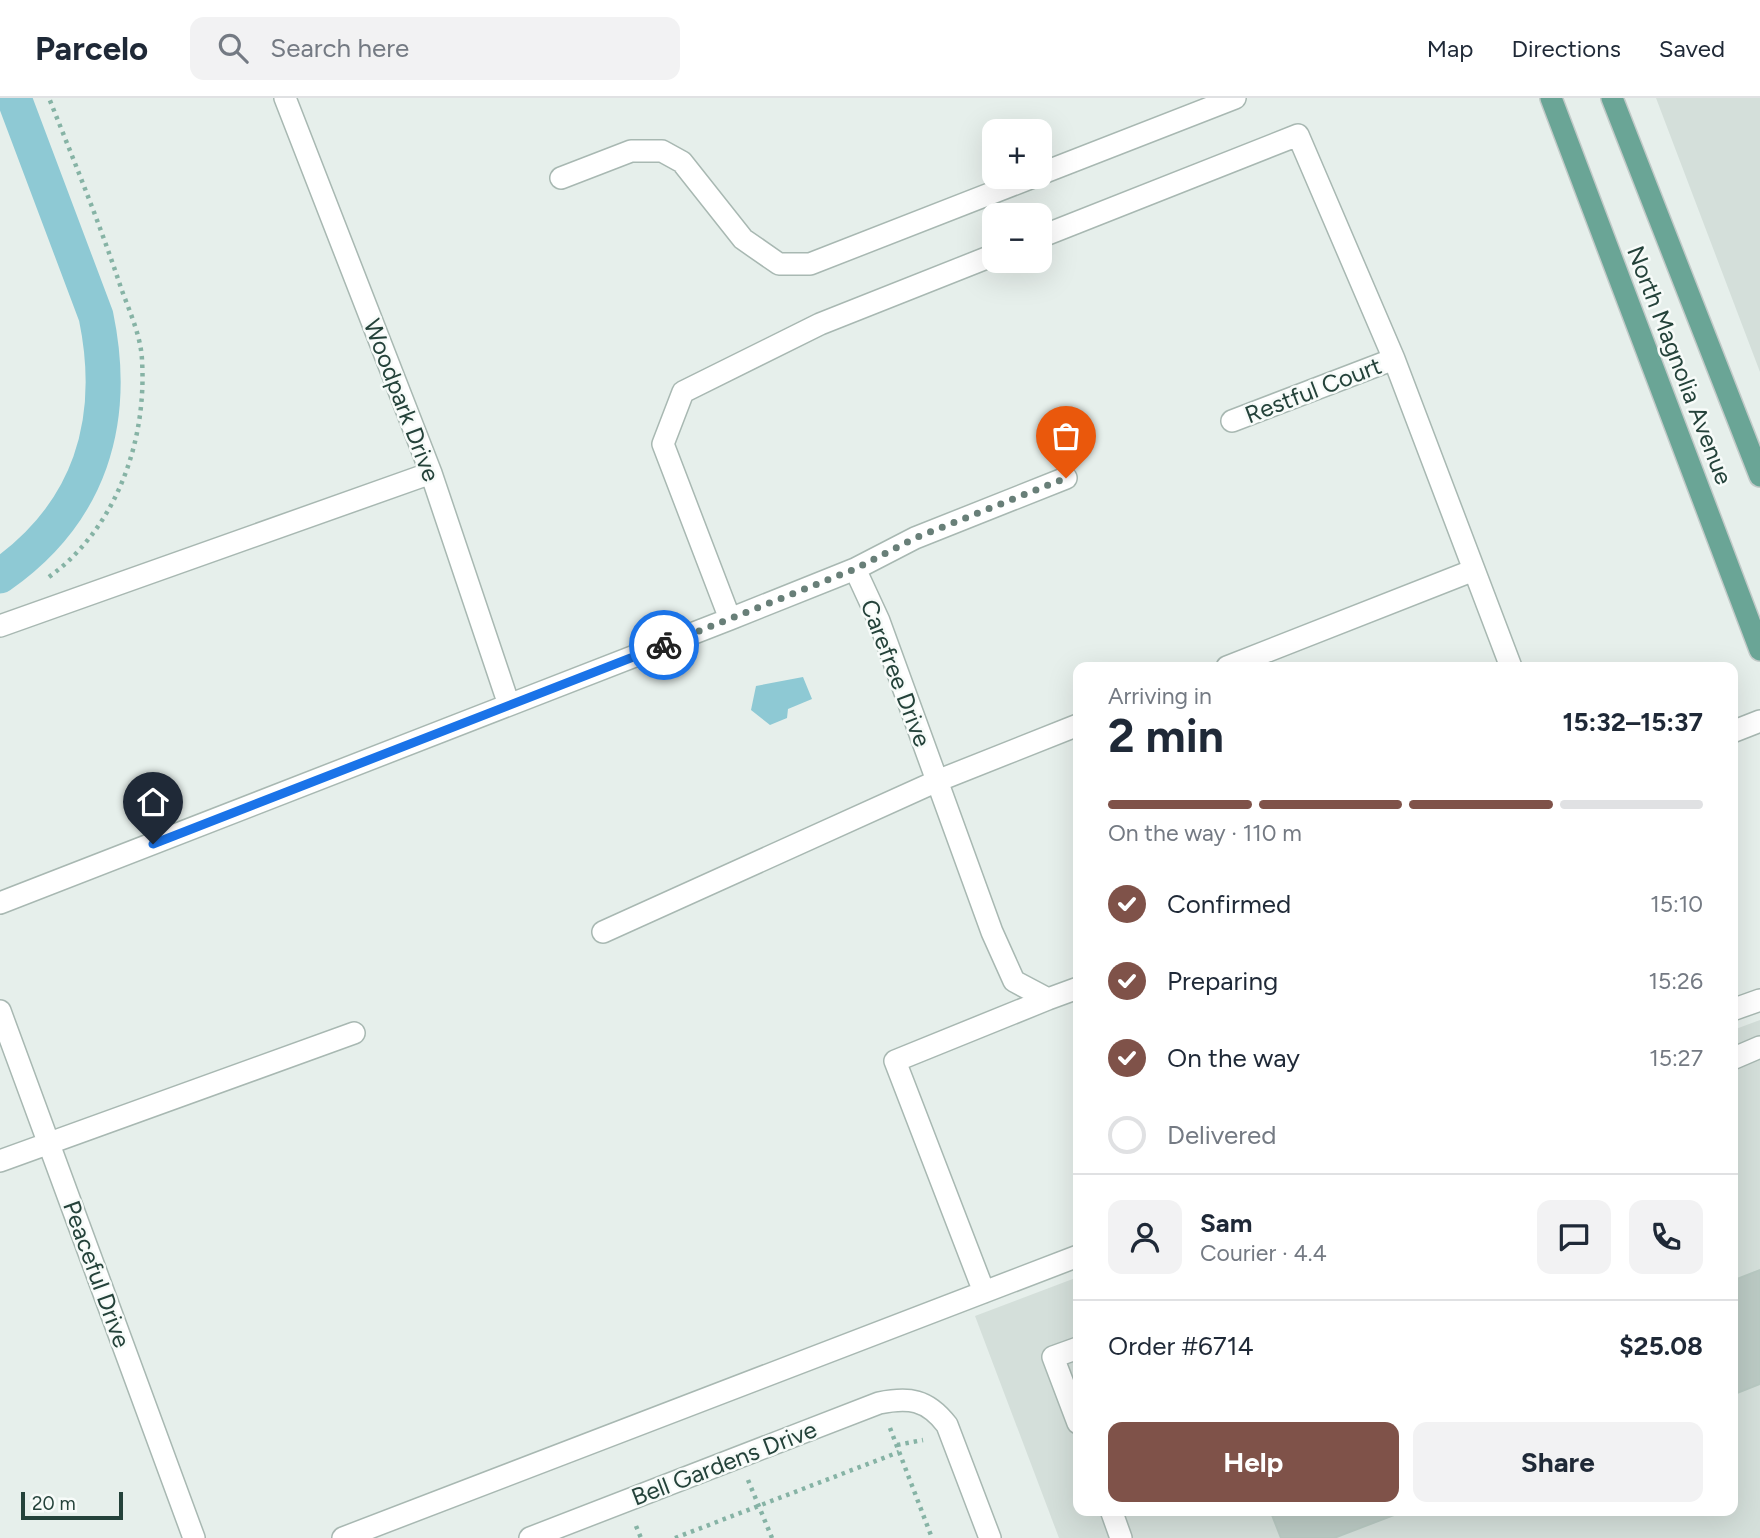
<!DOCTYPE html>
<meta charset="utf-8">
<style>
body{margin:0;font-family:Figtree,sans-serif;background:#f2f2f3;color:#1f2937;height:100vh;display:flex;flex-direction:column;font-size:26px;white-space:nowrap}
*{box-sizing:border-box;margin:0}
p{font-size:23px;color:#747a83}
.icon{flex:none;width:38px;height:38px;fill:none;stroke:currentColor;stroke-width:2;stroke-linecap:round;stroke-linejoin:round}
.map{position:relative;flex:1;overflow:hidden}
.side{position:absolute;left:1073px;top:564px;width:665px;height:854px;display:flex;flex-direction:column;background:#fff;border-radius:14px;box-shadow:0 7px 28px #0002}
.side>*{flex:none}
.tools{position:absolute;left:982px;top:21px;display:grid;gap:14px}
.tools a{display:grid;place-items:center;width:70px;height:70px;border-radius:14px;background:#fff;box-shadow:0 7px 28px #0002;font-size:35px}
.scale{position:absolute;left:21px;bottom:18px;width:102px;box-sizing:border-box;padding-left:7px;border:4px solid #24423a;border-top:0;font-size:19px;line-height:24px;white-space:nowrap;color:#24423a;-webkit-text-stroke:5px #f7fbf9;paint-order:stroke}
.pin{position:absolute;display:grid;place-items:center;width:60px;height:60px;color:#fff;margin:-72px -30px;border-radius:50% 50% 50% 0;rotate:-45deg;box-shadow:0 0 7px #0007}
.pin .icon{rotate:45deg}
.courier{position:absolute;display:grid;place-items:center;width:70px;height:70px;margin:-35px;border:5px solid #1a73e8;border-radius:50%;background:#fff;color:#222;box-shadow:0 2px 9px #0007}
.head em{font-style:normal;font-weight:700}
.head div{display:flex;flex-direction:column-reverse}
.head{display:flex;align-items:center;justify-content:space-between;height:119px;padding:0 35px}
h1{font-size:46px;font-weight:700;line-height:52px}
.bar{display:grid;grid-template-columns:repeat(4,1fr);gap:10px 7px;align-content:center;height:84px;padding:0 35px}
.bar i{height:9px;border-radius:5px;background:#e0e1e3}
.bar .on{background:#7f5249}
.bar p{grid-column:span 4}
.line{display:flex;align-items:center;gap:18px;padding:0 35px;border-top:2px solid #e0e1e3}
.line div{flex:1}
.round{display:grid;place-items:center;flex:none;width:74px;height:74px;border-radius:14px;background:#f2f2f3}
ol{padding:0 35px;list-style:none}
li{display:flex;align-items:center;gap:21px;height:77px}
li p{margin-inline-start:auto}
li .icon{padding:7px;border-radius:50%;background:#7f5249;color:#fff;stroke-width:4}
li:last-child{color:#747a83}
li i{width:38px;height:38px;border:4px solid #e0e1e3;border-radius:50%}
.action{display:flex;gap:14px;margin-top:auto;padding:14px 35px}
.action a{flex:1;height:80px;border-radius:14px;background:#7f5249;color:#fff;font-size:28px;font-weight:700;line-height:80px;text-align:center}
.action a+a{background:#f2f2f3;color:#1f2937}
header{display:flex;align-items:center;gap:42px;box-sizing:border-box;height:98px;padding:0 35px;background:#fff;border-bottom:2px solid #e0e1e3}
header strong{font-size:33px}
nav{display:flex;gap:38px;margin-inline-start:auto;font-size:24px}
.search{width:490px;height:63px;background:#f2f2f3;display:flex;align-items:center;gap:18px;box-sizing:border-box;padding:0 24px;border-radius:14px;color:#747a83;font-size:26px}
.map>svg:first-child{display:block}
.built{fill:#d4dfda}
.water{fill:#8ec9d4}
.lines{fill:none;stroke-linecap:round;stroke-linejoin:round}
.canal{stroke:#8ec9d4;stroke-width:35}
.building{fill:#bbcac4;stroke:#b8c9c2;stroke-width:2}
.minor-casing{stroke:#a8b8b2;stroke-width:24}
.major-casing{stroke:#c2cac8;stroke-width:24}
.path{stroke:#86b3a5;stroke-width:4.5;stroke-dasharray:3.5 5;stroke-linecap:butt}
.minor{stroke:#fff;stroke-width:21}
.major{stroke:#6aa596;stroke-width:21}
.done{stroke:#687f78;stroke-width:7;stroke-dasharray:0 12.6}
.route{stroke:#1a73e8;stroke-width:9}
.labels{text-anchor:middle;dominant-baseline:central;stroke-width:5;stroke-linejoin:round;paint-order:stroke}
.street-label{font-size:24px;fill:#24423a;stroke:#f7fbf9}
</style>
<header>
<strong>Parcelo</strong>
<div class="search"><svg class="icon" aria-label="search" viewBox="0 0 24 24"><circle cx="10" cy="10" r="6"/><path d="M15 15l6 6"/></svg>Search here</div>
<nav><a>Map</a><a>Directions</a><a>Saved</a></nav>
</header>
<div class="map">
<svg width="1760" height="1440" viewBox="0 0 1760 1440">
<rect width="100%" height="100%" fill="#e6efeb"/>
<!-- built -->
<path class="built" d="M1656 0H1760V274Z
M1760 922V1440H1059L975 1218 1078 1179V1412H1732L1733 932Z"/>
<!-- water -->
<path class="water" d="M803 579 812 601 788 611 787 620 770 627 751 612 756 588Z"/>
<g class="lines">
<!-- canal -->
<path class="canal" d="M0 478C90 415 118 324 96 218L14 0"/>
</g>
<!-- building -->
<path class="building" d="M1760 1172V1286L1732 1297V1183Z
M1270 1412H1407L1334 1440H1281Z"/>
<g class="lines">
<defs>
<path id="minor" d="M285 0 431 375 509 607
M1040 76 1235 0
M561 80 631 53H662L682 64 743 141 779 166H810L1033 79
M1040 139 1298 37 1394 261 1511 569
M1232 323 1394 261
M855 471 915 440 1066 380
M730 521 663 346 683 294 820 226 994 157
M0 528 431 375
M1227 569 1474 472
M1732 634 1760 623
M0 805 730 521 855 471 879 523 992 834 1014 883 1048 901 1078 890
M603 834 937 683 1078 627
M1732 912 1760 902
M0 913 194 1440
M1732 961 1760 949
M0 1063 354 935
M984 1194 895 963 1048 901
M1078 1250 1053 1259 1078 1325
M1111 1412 1121 1440
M343 1440 1078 1158
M530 1440 879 1305C909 1299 927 1301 947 1327L990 1440"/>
<path id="major" d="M1551 0 1760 552
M1612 0 1760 378"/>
</defs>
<!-- minor casing -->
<use href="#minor" class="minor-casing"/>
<!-- major casing -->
<use href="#major" class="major-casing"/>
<!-- path -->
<path class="path" d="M49 479C116 430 147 344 142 262 141 238 129 212 121 190 100 126 74 63 49 0
M890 1330 932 1440
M897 1347 923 1342
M748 1382 772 1440
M636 1428 641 1440
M675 1440 899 1354"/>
<!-- minor -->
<use href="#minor" class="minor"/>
<!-- major -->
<use href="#major" class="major"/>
</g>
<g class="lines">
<!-- done -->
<path class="done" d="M664 547 855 471 915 440 1066 380"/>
<!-- route -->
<path class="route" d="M153 746 664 547"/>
</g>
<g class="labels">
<!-- street labels -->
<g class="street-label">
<text transform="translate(1680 267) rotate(69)">North Magnolia Avenue</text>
<text transform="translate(1313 292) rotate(-21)">Restful Court</text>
<text transform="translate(402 302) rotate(69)">Woodpark Drive</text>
<text transform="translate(896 575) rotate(69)">Carefree Drive</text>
<text transform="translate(97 1176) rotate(70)">Peaceful Drive</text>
<text transform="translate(724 1365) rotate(-21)">Bell Gardens Drive</text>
</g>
</g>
</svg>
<div class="tools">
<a>+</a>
<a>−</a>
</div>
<div class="scale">20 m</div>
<div class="pin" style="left:1066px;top:380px;background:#ea580c"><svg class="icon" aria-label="bag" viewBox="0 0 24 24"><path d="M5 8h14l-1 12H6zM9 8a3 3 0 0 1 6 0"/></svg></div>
<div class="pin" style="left:153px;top:746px;background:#1f2937"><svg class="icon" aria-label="home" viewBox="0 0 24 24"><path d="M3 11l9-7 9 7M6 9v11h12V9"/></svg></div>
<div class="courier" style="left:664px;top:547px"><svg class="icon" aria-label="bike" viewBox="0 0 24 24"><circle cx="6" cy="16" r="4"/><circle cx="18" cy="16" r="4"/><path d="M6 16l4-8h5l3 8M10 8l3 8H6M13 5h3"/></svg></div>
<section class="side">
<div class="head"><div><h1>2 min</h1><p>Arriving in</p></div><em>15:32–15:37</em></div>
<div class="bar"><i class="on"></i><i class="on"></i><i class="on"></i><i></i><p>On the way · 110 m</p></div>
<ol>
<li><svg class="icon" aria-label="check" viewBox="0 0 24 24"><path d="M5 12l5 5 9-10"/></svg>Confirmed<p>15:10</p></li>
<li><svg class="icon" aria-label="check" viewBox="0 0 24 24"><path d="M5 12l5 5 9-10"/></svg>Preparing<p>15:26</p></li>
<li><svg class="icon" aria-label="check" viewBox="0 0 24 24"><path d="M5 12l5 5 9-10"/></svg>On the way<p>15:27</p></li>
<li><i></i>Delivered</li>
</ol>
<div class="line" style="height:126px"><a class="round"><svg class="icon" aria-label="person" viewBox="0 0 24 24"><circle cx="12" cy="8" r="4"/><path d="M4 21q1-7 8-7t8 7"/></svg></a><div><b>Sam</b><p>Courier · 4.4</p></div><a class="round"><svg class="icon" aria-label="chat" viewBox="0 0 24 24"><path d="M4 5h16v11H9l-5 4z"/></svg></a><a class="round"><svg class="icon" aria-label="phone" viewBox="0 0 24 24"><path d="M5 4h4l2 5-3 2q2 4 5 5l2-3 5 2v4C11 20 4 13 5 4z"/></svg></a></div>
<div class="line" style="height:91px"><div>Order #6714</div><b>$25.08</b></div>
<div class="action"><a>Help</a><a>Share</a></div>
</section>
</div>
